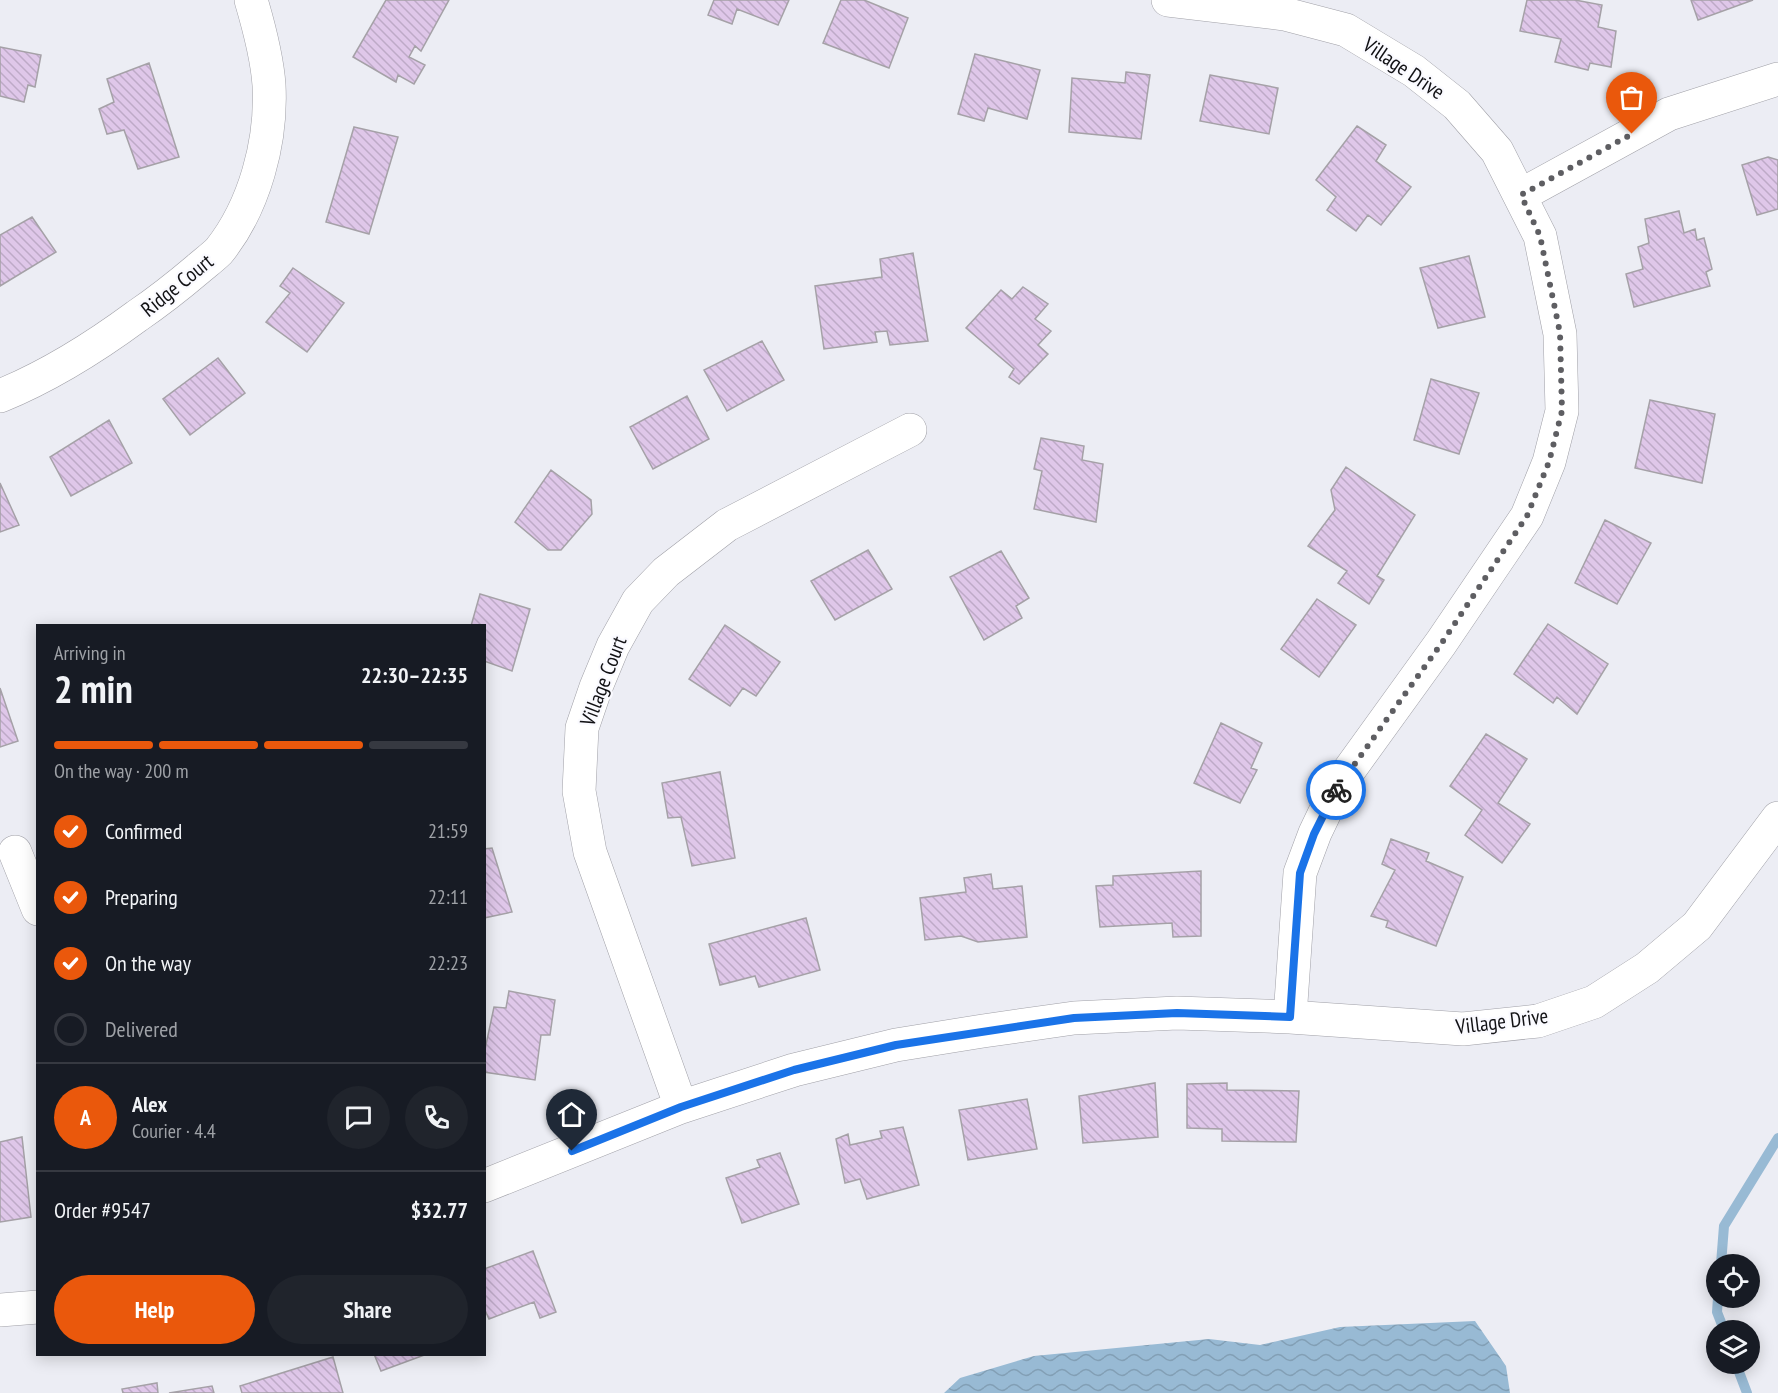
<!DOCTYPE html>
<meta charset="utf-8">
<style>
body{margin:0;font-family:"PT Sans Narrow",sans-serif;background:#20242c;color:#f1f3f6;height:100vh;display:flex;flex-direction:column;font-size:22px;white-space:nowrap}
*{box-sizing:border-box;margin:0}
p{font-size:20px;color:#9ea1a6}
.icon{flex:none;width:33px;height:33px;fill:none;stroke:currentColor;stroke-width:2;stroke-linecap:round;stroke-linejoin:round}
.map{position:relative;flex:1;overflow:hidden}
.details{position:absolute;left:36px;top:624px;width:450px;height:732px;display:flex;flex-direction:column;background:#171b24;border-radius:0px;box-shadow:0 3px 15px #0003}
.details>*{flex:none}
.controls{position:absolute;left:1706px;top:1254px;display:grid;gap:12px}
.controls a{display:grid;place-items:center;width:54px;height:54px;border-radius:50%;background:#171b24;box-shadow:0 3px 15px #0003;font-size:30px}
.pin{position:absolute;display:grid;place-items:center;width:51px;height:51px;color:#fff;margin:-62px -26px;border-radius:50% 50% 50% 0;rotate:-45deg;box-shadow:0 0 6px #0007}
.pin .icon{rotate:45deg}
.courier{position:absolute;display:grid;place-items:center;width:60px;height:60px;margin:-30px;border:4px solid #1a73e8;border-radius:50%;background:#fff;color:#222;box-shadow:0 2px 8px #0007}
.overview em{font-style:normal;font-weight:600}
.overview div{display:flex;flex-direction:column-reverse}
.overview{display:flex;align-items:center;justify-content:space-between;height:102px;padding:0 18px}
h1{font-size:39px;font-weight:600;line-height:45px}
.bar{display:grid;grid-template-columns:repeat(4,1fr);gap:9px 6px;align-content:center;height:72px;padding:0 18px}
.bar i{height:8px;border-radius:4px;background:#363941}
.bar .active{background:#ea580c}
.bar p{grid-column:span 4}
.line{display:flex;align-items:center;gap:15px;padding:0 18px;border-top:2px solid #363941}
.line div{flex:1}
.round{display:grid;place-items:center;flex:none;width:63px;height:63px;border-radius:32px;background:#20242c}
ol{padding:0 18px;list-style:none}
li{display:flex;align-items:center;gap:18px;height:66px}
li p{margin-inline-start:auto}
li .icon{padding:6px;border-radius:50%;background:#ea580c;color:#fff;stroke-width:4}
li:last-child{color:#9ea1a6}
li i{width:33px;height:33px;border:3px solid #363941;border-radius:50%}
.primary-button{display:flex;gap:12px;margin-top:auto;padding:12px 18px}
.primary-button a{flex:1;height:69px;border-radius:36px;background:#ea580c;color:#fff;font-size:24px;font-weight:600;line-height:69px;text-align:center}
.primary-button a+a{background:#20242c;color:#f1f3f6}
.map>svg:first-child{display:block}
.water{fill:url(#water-waves)}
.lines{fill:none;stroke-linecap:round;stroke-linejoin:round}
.stream{stroke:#98bad4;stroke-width:10}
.building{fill:url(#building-back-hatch);stroke:#a5a1a7;stroke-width:1.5}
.minor-casing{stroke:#a0a0a7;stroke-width:34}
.minor{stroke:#fff;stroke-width:33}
.done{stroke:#5e5e62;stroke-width:6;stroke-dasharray:0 10.8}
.route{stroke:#1a73e8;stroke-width:8}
.labels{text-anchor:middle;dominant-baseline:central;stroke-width:4.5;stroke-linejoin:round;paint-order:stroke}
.street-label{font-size:21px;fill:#111114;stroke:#fafaff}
</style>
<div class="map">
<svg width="1778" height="1393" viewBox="0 0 1778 1393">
<defs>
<pattern id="water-waves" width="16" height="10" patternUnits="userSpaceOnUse" patternTransform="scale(1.5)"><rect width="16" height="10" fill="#98bad4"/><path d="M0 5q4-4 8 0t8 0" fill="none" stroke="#829fb5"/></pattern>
<pattern id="building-back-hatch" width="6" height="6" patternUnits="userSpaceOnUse" patternTransform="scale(1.5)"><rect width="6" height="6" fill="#dfc7e9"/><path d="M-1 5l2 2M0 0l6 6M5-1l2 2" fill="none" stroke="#beaac7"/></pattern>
</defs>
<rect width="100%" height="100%" fill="#ecedf4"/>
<!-- water -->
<path class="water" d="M1475 1321 1506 1366 1510 1393H944L960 1378 1034 1356 1209 1339 1260 1345 1340 1327Z"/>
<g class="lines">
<!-- stream -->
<path class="stream" d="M1721 1264 1724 1226 1778 1138
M1718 1298 1717 1312 1724 1330
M1736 1364 1747 1393"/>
</g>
<!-- building -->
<path class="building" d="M386 0H449L421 51 415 46 409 57 425 65 414 84 398 75 396 82 353 57Z
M714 0H789L778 25 737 9 732 24 708 15Z
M841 0H864L908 18 889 68 823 43Z
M1527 0H1575L1602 5 1598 27 1616 31 1611 67 1590 63 1588 70 1555 62 1561 39 1520 31Z
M1691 0H1753L1698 20Z
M0 47 41 55 35 87 28 85 24 102 0 96Z
M975 54 1040 70 1027 119 988 108 984 121 958 114Z
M149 63 179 157 138 169 124 130 107 134 99 109 114 102 107 79Z
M1126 72 1150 75 1141 139 1069 132 1072 78 1125 83Z
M1210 75 1278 88 1269 134 1200 121Z
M1357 126 1386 145 1376 161 1411 187 1381 225 1368 215 1356 231 1327 210 1336 197 1316 180Z
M354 127 398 137 369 234 326 222Z
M1768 157 1778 160V209L1757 215 1742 165Z
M1679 211 1684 233 1695 229 1697 240 1704 238 1712 269 1706 272 1710 286 1634 307 1626 274 1643 269 1638 247 1649 243 1645 219Z
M32 217 56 252 0 286V235Z
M913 253 928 341 890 345 887 331 875 332 877 342 824 349 815 286 882 277 880 259Z
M1469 256 1485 317 1438 328 1420 268Z
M293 268 344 303 307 352 266 322 290 293 280 286Z
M1023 287 1048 304 1035 319 1051 331 1038 345 1048 354 1019 384 1009 377 1014 369 966 328 1001 290 1012 299Z
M762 341 784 380 727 411 704 370Z
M218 358 245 393 190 435 163 399Z
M1431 379 1479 393 1459 454 1414 440Z
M687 396 709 439 653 469 630 427Z
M1650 400 1715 414 1702 483 1635 468Z
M109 420 132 463 71 496 50 457Z
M1041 438 1084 446 1082 460 1103 464 1096 522 1034 509 1042 471 1034 469Z
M1346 467 1415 515 1377 576 1384 580 1369 604 1338 583 1347 571 1308 546 1335 510 1331 490Z
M551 470 591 500 592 514 561 550H548L515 522Z
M0 483 19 525 0 532Z
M1605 520 1651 543 1617 604 1575 583Z
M868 550 892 589 835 620 811 581Z
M1001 551 1029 598 1016 606 1022 618 984 640 950 577Z
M480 594 530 609 512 671 484 661V626H471Z
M1317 599 1356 625 1319 677 1281 649Z
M1548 624 1608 664 1577 714 1557 697 1553 703 1514 674Z
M725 625 780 662 756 696 743 688 730 706 689 679Z
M0 688 18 741 0 747Z
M1221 723 1262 743 1251 768 1257 770 1240 803 1194 783Z
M1486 734 1527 759 1498 803 1530 824 1502 863 1465 835 1482 810 1450 786Z
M720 772 735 858 692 866 681 817 668 818 662 783Z
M1391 839 1429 853 1426 861 1463 877 1436 946 1386 927 1388 921 1371 916 1395 870 1382 864Z
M492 848 512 912 484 918V849Z
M1201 871V936L1173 937 1172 923 1100 927 1096 886 1113 885V876Z
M991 874 993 889 1022 886 1027 937 978 942 961 936 925 940 920 898 966 892 964 878Z
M806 918 820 970 759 987 755 976 720 985 709 944Z
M509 991 555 1000 550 1035H541L535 1080 484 1072V1054L494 1007 506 1008Z
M1155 1083 1158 1137 1083 1143 1079 1096Z
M1227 1083V1090L1299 1091 1296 1142 1222 1141V1129L1187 1128V1084Z
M1027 1099 1037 1149 968 1160 959 1110Z
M903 1127 919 1185 867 1199 860 1179 845 1183 836 1139 848 1134 850 1145 882 1138 880 1131Z
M22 1137 31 1217 0 1222V1142Z
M780 1153 799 1204 742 1223 726 1178 760 1167 757 1160Z
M533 1251 556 1312 540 1318 534 1302 489 1319 484 1308V1269Z
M374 1354H427L381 1371Z
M333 1357 343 1393H242L240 1386Z
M157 1383 158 1393H123L122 1389Z
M212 1386 214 1393H169Z"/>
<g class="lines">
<defs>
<path id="minor" d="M1168 0 1285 14 1346 30 1414 71 1457 105 1497 151 1540 236 1560 334 1562 411 1549 462 1527 516 1441 643 1337 787 1315 833 1300 873 1290 1017
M1521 195 1669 114 1778 79
M0 396C49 376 95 347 137 316 159 301 178 286 198 269 205 263 213 257 219 251 255 206 272 141 269 85 267 56 259 27 251 0
M15 852 38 909
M681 1107 590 852 579 791 582 728 596 687 613 646 638 601 666 572 727 525 910 430
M484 1186 681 1107 794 1070 896 1045 983 1031 1074 1018 1177 1013 1290 1017 1463 1029 1538 1021 1594 1002 1647 968 1697 926 1778 818
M0 1310 38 1307"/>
</defs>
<!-- minor casing -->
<use href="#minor" class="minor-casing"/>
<!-- minor -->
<use href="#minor" class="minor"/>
</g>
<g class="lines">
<!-- done -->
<path class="done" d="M1336 790 1441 644 1527 516 1549 462 1562 411 1560 333 1540 236 1521 195 1632 134"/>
<!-- route -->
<path class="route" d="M572 1151 681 1107 794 1070 896 1045 1074 1018 1177 1013 1290 1017 1300 873 1314 834 1336 790"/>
</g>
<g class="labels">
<!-- street labels -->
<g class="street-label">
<text transform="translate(1404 68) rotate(34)">Village Drive</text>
<text transform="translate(177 285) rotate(-39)">Ridge Court</text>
<text transform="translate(603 681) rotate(-69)">Village Court</text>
<text transform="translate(1502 1021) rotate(-7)">Village Drive</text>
</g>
</g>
</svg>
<div class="controls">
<a><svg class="icon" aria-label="locate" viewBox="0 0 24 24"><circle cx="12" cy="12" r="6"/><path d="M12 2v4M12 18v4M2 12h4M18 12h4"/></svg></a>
<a><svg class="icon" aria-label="layers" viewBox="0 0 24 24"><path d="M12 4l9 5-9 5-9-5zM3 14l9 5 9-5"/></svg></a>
</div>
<div class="pin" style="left:1632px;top:134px;background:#ea580c"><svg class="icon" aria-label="bag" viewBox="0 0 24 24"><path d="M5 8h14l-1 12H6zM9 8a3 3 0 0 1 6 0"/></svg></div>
<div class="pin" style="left:572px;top:1151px;background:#1f2937"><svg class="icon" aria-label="home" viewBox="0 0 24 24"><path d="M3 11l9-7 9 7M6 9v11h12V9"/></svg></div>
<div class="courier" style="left:1336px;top:790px"><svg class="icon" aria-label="bike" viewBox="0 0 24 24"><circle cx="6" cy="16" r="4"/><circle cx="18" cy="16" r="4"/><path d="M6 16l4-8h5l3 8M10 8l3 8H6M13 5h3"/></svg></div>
<section class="details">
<div class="overview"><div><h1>2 min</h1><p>Arriving in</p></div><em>22:30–22:35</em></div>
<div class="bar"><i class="active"></i><i class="active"></i><i class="active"></i><i></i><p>On the way · 200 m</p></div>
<ol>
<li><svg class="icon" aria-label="check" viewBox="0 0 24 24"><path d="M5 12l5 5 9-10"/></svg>Confirmed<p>21:59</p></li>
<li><svg class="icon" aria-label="check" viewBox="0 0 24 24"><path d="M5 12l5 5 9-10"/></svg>Preparing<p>22:11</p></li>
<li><svg class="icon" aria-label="check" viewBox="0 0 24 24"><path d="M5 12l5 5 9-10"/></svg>On the way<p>22:23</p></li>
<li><i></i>Delivered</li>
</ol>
<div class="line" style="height:108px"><b class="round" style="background:#ea580c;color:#fff">A</b><div><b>Alex</b><p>Courier · 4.4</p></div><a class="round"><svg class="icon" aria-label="chat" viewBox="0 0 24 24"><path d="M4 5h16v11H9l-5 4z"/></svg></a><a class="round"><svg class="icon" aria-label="phone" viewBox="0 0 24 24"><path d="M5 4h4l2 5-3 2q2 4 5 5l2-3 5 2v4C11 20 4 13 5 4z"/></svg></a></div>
<div class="line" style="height:78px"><div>Order #9547</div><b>$32.77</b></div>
<div class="primary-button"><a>Help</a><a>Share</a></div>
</section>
</div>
